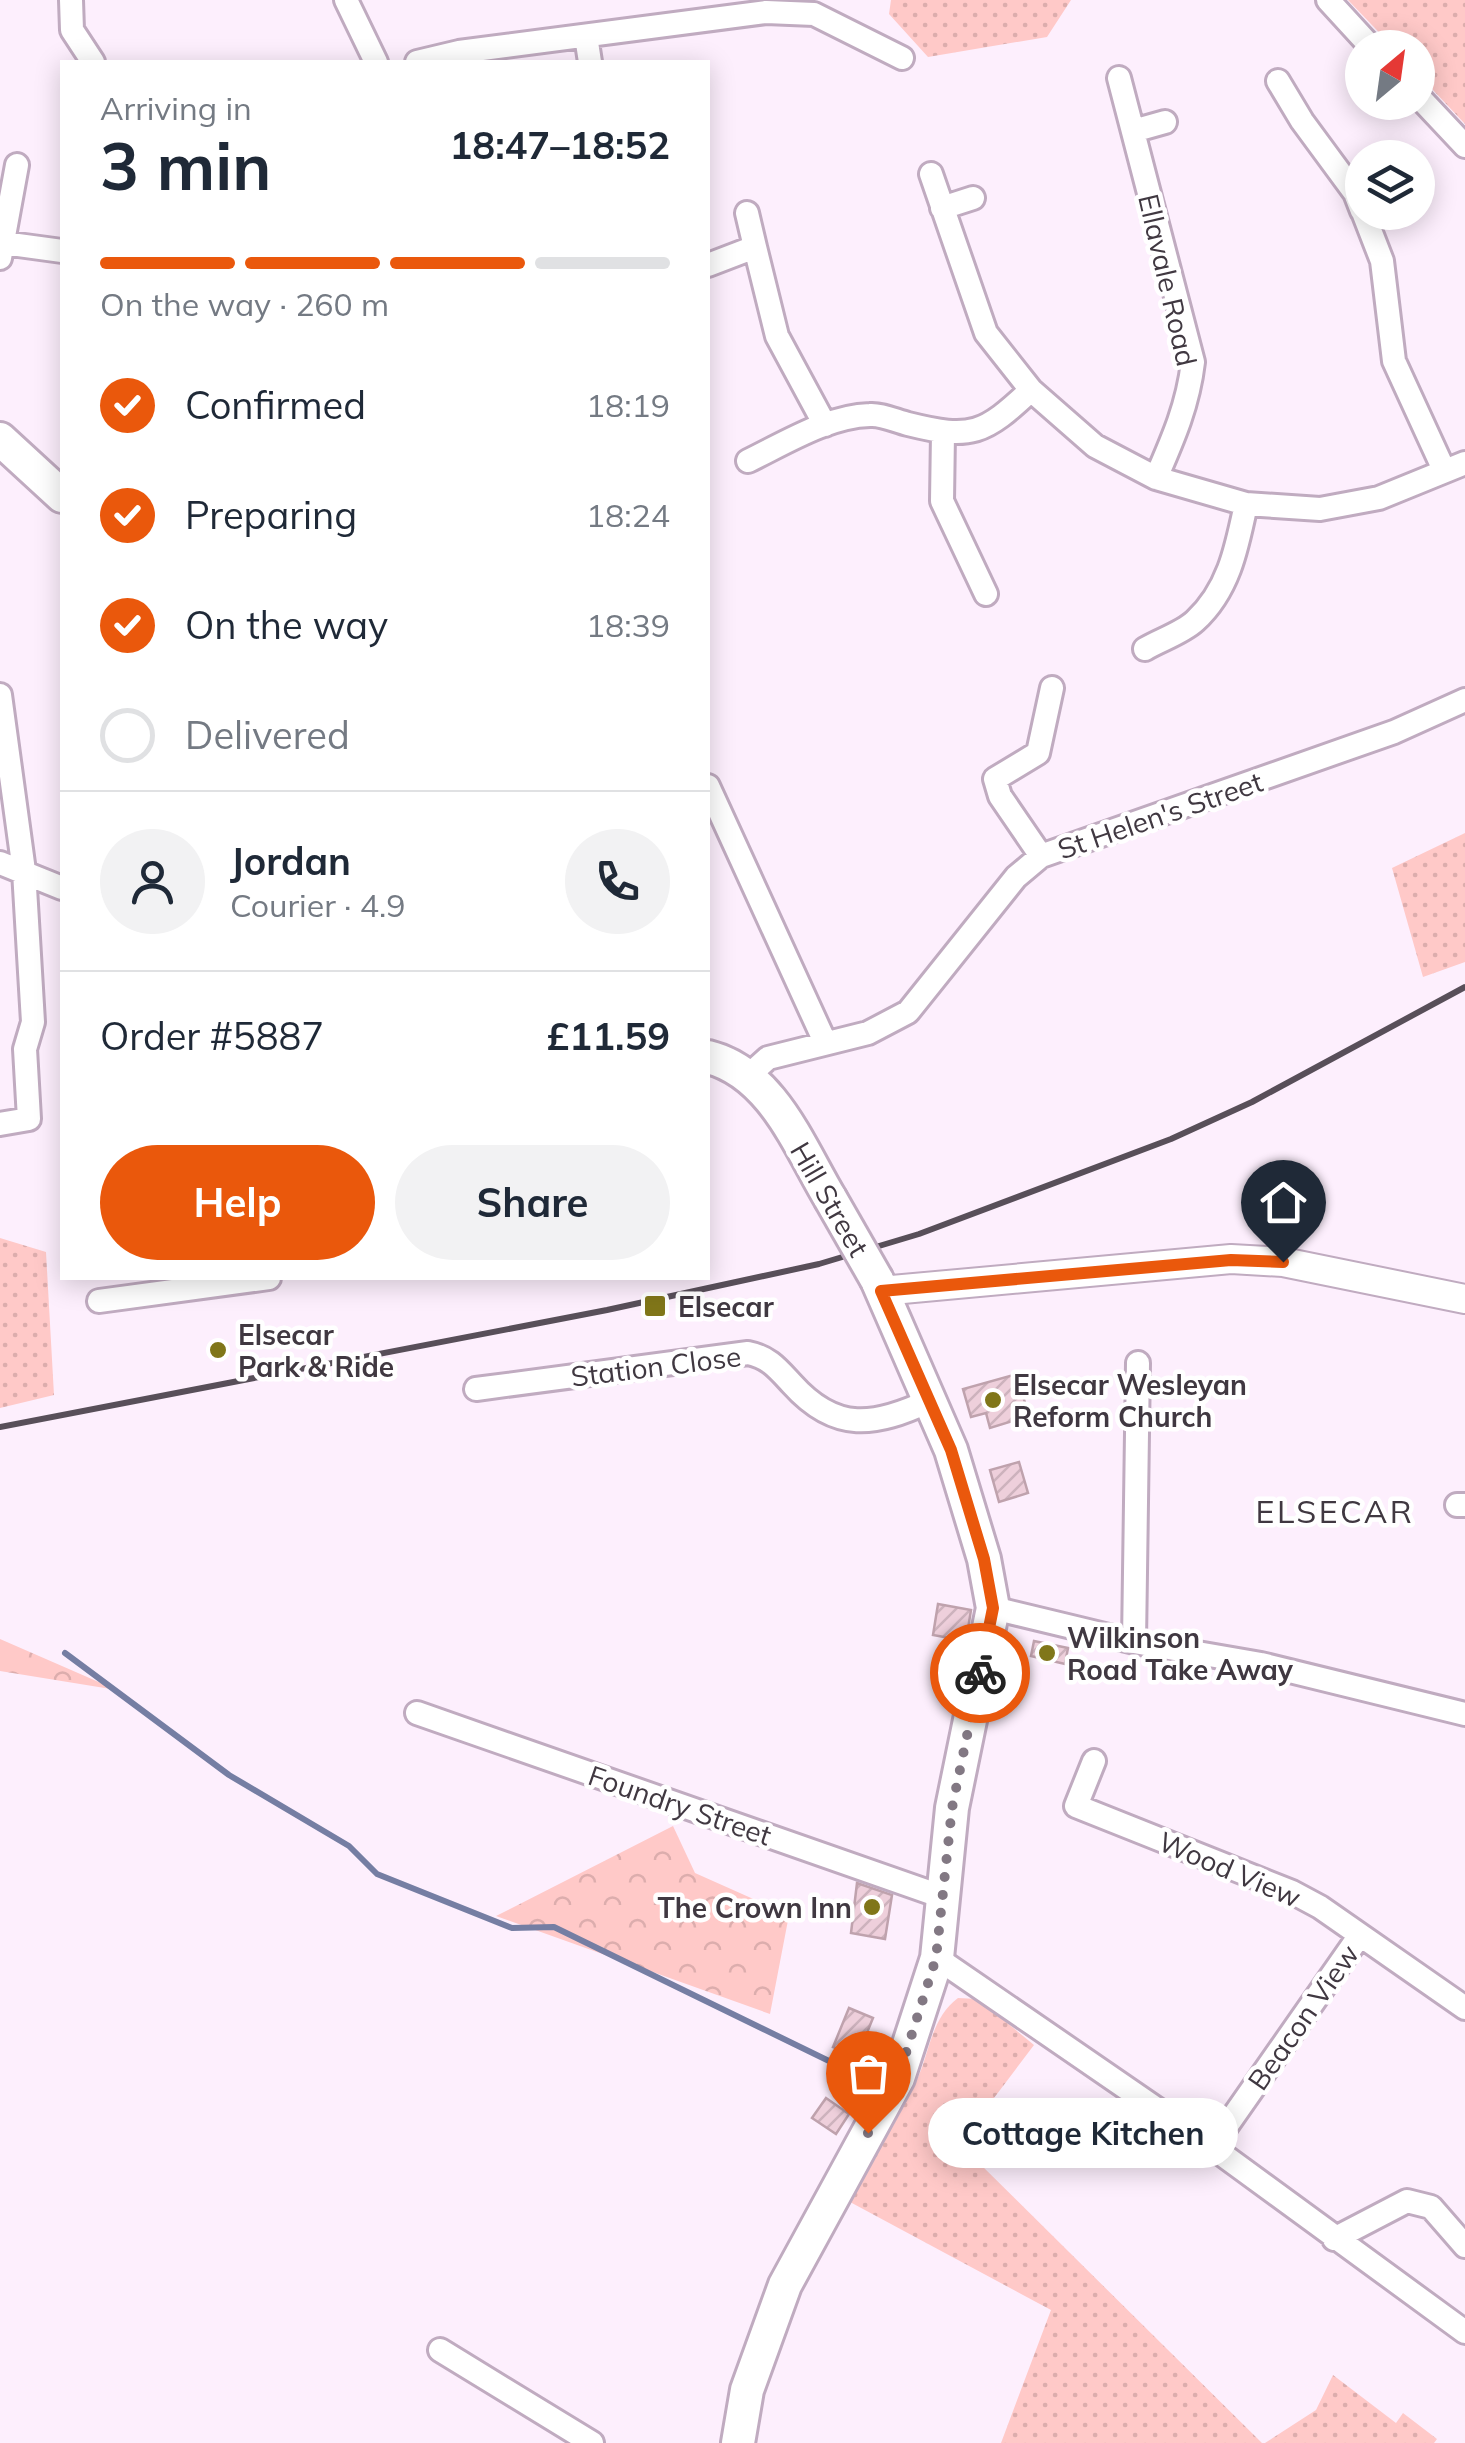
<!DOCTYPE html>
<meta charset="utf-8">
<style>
body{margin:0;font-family:Mulish,sans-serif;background:#f2f2f3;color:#1f2937;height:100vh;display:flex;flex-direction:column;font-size:38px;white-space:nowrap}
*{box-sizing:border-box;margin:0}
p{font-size:32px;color:#747a83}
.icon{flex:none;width:55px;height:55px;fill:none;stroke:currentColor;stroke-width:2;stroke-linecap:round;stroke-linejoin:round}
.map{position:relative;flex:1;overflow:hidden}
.drawer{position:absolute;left:60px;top:60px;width:650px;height:1220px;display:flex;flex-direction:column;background:#fff;border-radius:0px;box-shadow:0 5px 25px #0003}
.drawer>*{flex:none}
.needle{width:65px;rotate:29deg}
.tools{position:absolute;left:1345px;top:30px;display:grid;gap:20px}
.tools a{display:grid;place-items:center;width:90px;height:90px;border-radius:50%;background:#fff;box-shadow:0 5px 25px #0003;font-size:50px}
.pin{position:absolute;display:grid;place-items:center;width:85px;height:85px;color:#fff;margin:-102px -42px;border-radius:50% 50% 50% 0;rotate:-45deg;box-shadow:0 0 10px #0007}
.pin .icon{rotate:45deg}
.courier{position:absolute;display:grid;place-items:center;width:100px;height:100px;margin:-50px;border:8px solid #ea580c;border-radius:50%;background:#fff;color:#222;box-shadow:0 2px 12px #0007}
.bubble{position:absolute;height:70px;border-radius:35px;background:#fff;box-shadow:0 5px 25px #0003;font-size:32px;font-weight:700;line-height:70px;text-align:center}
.head em{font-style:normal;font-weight:700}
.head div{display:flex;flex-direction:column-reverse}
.head{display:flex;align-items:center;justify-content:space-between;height:170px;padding:0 40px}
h1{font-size:65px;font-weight:700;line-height:75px}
.bar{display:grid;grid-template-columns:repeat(4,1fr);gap:15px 10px;align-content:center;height:120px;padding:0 40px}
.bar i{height:12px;border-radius:8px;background:#e0e1e3}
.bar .selected{background:#ea580c}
.bar p{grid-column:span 4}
.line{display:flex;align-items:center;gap:25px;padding:0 40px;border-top:2px solid #e0e1e3}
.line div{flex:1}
.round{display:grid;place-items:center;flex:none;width:105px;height:105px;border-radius:52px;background:#f2f2f3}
ol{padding:0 40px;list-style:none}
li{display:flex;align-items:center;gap:30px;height:110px}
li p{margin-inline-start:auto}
li .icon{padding:10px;border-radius:50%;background:#ea580c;color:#fff;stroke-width:4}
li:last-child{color:#747a83}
li i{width:55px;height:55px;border:5px solid #e0e1e3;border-radius:50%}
.button{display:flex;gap:20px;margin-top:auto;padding:20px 40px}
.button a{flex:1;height:115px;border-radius:60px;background:#ea580c;color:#fff;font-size:40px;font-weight:700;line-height:115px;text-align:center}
.button a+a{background:#f2f2f3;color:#1f2937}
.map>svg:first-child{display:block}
.green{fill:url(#green-dots)}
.forest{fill:url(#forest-crowns)}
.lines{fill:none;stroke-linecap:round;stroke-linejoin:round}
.stream{stroke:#757ea3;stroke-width:6}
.building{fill:url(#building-hatch);stroke:#bfa2ad;stroke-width:2.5}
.minor-casing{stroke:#c0abc0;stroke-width:28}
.tertiary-casing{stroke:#c0abc0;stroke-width:32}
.secondary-casing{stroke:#c0abc0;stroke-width:38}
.minor{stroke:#fff;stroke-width:22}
.tertiary{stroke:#fff;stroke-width:28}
.secondary{stroke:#fff;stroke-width:32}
.rail{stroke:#584f59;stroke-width:6}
.secondary-bridge-casing{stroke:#c0abc0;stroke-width:38;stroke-linecap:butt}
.secondary-bridge{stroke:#fff;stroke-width:32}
.done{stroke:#827883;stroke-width:10;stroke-dasharray:0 18}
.route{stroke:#ea580c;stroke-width:12}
.poi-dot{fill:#807619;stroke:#fff;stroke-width:4}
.labels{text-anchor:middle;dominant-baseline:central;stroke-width:9;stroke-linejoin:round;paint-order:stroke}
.street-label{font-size:28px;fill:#403841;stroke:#fff}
.poi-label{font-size:28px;font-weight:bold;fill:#403841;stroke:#fff;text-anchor:start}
.quarter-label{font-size:32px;letter-spacing:2.5px;fill:#403841;stroke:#fff}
</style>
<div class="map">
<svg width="1465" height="2443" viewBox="0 0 1465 2443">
<defs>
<pattern id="green-dots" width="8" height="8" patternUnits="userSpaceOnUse" patternTransform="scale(2.5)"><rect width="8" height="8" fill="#ffc9c8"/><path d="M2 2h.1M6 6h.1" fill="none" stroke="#dcadad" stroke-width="1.8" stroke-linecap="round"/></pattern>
<pattern id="forest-crowns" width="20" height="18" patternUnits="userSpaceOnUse" patternTransform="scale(2.5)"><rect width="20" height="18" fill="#ffc9c8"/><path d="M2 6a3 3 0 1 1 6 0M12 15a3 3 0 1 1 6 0" fill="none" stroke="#dcadad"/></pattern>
<pattern id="building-hatch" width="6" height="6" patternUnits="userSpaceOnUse" patternTransform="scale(2.5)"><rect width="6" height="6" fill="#eecfdb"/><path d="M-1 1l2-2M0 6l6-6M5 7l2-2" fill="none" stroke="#cdb2bd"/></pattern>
</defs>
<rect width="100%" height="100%" fill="#fdeffd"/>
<!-- green -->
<path class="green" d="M891 0H1071L1047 37 928 57 889 14Z
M1348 0H1465V124L1418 74V48L1393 47Z
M1465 833V962L1423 977 1392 868Z
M0 1238 46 1252 54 1395 0 1408Z
M958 1998 978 1999 1034 2045 966 2135 977 2161 1262 2443H1001L1051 2310 850 2202C871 2164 894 2126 914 2086 930 2056 929 2020 958 1998Z
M1333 2375 1396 2423 1403 2413 1437 2439 1434 2443H1265L1316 2410Z"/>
<!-- forest -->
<path class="forest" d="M0 1639 117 1690 0 1671Z
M673 1826 695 1873 789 1915 770 2014 496 1916Z"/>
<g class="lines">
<!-- stream -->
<path class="stream" d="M65 1653 229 1775 349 1846 377 1874 512 1928 554 1927 868 2080"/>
</g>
<!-- building -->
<path class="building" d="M1017 1374 1025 1403 1012 1407 1016 1420 990 1428 986 1413 971 1417 963 1389Z
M1019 1462 1028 1493 999 1502 990 1470Z
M938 1604 971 1610 966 1641 933 1635Z
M1034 1641 1068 1648 1065 1664 1031 1656Z
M857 1883 892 1895 885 1939 851 1933Z
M849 2008 873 2018 857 2057 833 2047Z
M826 2098 849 2114 836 2134 812 2118Z"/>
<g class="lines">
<defs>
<path id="minor" d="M71 0 72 30 93 62
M346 0 376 62
M1328 0 1372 48
M586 36 590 62
M417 62 459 52 766 12 814 14 902 58
M1119 78 1193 362C1188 405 1173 439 1156 478
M1278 81 1302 121 1355 193 1362 211
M1418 96 1465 146
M1133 131 1165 122
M931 174 986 333 1031 390 1095 446 1156 478 1246 504 1320 509 1379 498 1465 463
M942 208 973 198
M1363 212 1382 261 1394 361 1444 470
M747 213 755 247
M3 243 62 251
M0 258 17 165
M708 265 755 247 777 336 825 425
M943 433 942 501 986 594
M748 461C785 443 828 416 870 415 882 414 896 421 908 424 972 440 984 434 1031 390
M1145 649C1160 640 1182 633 1195 621 1229 590 1237 547 1246 504
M0 695 24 871 33 1022 25 1049 29 1119 0 1124
M708 786 825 1042
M1041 856 1000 796 995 779 1038 753 1052 688
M0 863 62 888
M748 1076 768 1058 868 1033 908 1012 1016 877 1041 856 1394 732 1465 700
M99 1301 269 1278
M476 1389 748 1353C769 1357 778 1369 792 1384 836 1433 875 1426 929 1401
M1457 1505H1465
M993 1608 1134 1642 1261 1664 1465 1714
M1134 1642 1138 1363
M417 1713 943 1897
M1094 1761 1076 1806 1292 1892 1320 1907 1465 2008
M937 1958 1212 2147 1465 2332
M1212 2147 1360 1935
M1334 2239 1407 2201 1431 2207 1465 2246
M440 2350 592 2443"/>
<path id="tertiary" d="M881 1291 1231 1259 1283 1262 1465 1299"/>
<path id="secondary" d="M0 439 62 496
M708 1057C772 1073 799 1146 830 1198
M738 2443 747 2390 785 2285 898 2078 937 1958 952 1808 993 1608 984 1559 951 1450 877 1280"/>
</defs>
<!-- minor casing -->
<use href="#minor" class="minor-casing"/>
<!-- tertiary casing -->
<use href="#tertiary" class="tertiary-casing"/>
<!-- secondary casing -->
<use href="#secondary" class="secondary-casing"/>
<!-- minor -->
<use href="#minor" class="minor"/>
<!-- tertiary -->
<use href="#tertiary" class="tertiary"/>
<!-- secondary -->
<use href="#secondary" class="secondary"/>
<!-- rail -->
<path class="rail" d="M0 1427 607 1310 819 1264 919 1234 1171 1139 1252 1102 1465 987"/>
<defs>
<path id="secondary-bridge" d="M830 1198 877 1280"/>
</defs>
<!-- secondary-bridge casing -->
<use href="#secondary-bridge" class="secondary-bridge-casing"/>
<!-- secondary-bridge -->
<use href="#secondary-bridge" class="secondary-bridge"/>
</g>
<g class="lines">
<!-- done -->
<path class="done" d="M868 2133 898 2078 936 1958 952 1808 980 1673"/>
<!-- route -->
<path class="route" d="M980 1673 993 1608 984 1559 951 1450 881 1291 1231 1260 1283 1262"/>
</g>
<!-- markers -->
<g class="poi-dot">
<rect x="643" y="1294" width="24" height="24" rx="5"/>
<circle cx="218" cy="1350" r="10"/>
<circle cx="993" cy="1400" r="10"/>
<circle cx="1047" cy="1653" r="10"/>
<circle cx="872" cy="1907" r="10"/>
</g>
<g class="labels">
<!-- street labels -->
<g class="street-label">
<text transform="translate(1168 280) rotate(77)">Ellavale Road</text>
<text transform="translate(1160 815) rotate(-19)">St Helen's Street</text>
<text transform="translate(830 1199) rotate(60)">Hill Street</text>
<text transform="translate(656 1366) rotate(-7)">Station Close</text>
<text transform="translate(680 1805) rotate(19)">Foundry Street</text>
<text transform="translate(1230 1869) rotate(23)">Wood View</text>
<text transform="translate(1303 2017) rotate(-55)">Beacon View</text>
</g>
<!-- poi labels -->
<g class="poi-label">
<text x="678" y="1306">Elsecar</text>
<text x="238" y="1334">Elsecar<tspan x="238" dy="32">Park &amp; Ride</tspan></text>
<text x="1013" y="1384">Elsecar Wesleyan<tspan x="1013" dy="32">Reform Church</tspan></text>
<text x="1067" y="1637">Wilkinson<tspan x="1067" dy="32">Road Take Away</tspan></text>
<text x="852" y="1907" text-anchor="end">The Crown Inn</text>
</g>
<!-- quarter labels -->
<g class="quarter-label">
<text x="1335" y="1511">ELSECAR</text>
</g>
</g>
</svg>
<div class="tools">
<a><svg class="needle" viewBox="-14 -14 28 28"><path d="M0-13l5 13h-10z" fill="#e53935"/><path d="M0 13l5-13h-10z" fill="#747a83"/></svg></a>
<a><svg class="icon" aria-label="layers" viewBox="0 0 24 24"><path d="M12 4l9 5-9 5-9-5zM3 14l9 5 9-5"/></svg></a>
</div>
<div class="pin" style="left:868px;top:2133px;background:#ea580c"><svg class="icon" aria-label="bag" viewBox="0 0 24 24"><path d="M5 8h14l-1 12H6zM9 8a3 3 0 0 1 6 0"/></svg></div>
<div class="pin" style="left:1283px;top:1262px;background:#1f2937"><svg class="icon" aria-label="home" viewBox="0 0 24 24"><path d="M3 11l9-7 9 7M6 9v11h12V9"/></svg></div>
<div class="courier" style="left:980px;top:1673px"><svg class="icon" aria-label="bike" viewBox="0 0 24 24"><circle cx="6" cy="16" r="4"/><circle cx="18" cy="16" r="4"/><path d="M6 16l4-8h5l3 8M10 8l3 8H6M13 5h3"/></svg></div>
<div class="bubble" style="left:928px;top:2098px;width:310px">Cottage Kitchen</div>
<section class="drawer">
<div class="head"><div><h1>3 min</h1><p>Arriving in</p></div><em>18:47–18:52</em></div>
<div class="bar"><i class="selected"></i><i class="selected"></i><i class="selected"></i><i></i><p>On the way · 260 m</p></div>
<ol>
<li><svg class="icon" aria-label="check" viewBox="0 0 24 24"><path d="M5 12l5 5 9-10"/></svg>Confirmed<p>18:19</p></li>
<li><svg class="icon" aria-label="check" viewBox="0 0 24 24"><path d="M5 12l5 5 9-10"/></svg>Preparing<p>18:24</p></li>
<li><svg class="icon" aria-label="check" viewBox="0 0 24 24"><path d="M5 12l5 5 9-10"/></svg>On the way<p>18:39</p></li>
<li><i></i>Delivered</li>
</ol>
<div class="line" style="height:180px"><a class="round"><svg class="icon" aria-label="person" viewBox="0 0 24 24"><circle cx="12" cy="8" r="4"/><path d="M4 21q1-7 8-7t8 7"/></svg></a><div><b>Jordan</b><p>Courier · 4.9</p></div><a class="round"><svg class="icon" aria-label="phone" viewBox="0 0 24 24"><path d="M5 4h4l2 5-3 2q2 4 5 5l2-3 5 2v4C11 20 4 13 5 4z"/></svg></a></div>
<div class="line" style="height:130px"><div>Order #5887</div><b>£11.59</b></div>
<div class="button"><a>Help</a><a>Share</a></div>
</section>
</div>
